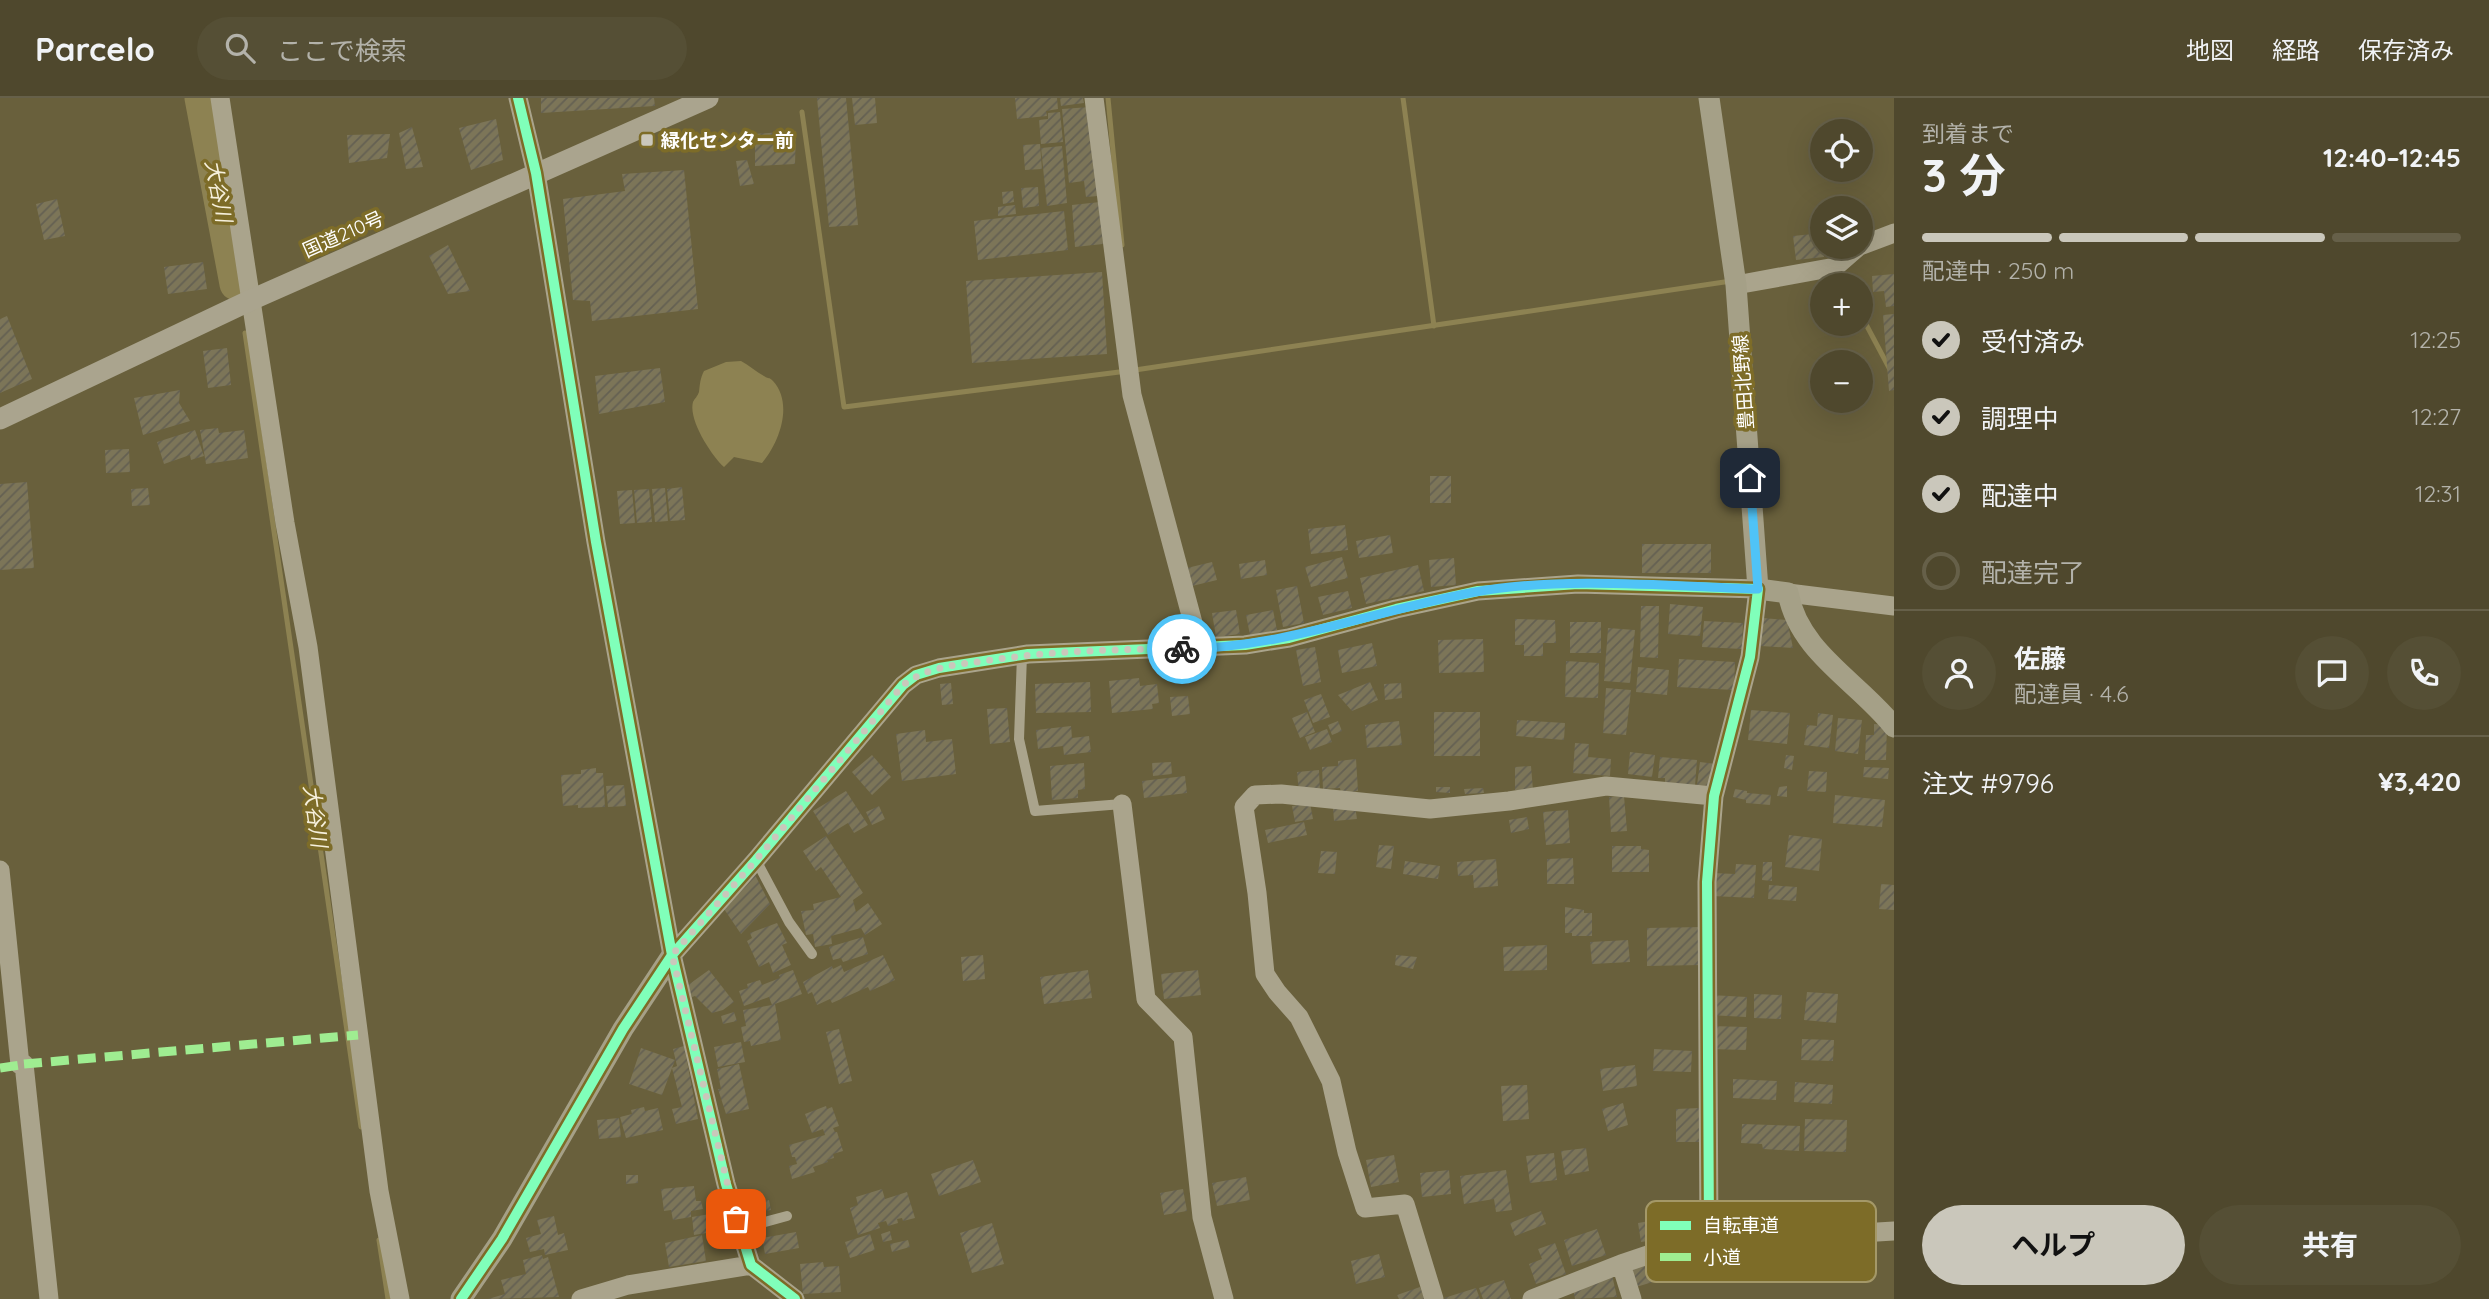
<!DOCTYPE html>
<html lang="ja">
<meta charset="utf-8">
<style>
body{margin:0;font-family:Quicksand,"Noto Sans JP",sans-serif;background:#554f35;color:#f1f3f6;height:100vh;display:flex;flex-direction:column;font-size:26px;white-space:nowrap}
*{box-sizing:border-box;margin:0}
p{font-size:23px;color:#b3b2aa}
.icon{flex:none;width:38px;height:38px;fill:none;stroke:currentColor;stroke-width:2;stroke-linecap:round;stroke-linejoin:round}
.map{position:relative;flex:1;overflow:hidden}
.side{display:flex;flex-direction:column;background:#4f482d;width:595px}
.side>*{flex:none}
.controls{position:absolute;left:1810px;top:21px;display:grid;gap:14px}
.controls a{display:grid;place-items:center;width:63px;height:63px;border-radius:50%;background:#4f482d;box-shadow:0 7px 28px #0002,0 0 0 2px #666049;font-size:35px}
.pin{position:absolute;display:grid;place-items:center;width:60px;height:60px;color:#fff;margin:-30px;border-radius:14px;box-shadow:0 4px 10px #0006}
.courier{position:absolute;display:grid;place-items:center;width:70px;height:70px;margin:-35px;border:5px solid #4fc3f7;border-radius:50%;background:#fff;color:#222;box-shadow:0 2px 9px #0007}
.summary em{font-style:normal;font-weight:700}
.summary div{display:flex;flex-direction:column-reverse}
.summary{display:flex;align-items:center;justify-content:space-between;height:119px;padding:0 28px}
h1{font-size:46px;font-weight:700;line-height:52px}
.bar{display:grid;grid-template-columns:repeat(4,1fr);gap:10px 7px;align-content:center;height:84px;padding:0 28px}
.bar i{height:9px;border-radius:5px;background:#666049}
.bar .active{background:#cac7bb}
.bar p{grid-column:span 4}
.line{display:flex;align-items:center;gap:18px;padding:0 28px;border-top:2px solid #666049}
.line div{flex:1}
.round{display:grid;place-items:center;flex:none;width:74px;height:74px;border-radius:37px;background:#554f35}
ol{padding:0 28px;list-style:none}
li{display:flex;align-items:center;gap:21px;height:77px}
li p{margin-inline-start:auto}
li .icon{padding:7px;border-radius:50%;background:#cac7bb;color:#111;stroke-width:4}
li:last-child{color:#b3b2aa}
li i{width:38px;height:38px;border:4px solid #666049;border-radius:50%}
.button{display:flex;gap:14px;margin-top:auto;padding:14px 28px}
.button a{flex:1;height:80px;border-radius:42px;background:#cac7bb;color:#111;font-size:28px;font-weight:700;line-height:80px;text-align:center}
.button a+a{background:#554f35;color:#f1f3f6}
header{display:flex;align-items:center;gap:42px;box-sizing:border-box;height:98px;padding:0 35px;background:#4f482d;border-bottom:2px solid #666049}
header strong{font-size:33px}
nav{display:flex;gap:38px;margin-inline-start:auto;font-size:24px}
.search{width:490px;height:63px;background:#554f35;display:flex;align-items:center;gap:18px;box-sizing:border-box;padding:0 24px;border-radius:38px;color:#b3b2aa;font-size:26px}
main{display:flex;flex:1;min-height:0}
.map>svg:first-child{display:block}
.water{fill:#8d8252}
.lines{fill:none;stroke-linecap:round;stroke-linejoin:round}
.stream{stroke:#8d8252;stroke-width:5}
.river{stroke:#8d8252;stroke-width:33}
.building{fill:url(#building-hatch)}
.lane{stroke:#aaa48c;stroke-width:10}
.street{stroke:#aaa48c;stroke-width:19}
.secondary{stroke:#a5a087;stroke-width:21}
.highway{stroke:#aaa48e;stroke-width:21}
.quiet{stroke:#9fed91;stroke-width:9;stroke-dasharray:18 9;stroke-linecap:butt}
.cycleway-casing{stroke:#7d6c28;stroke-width:15}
.cycleway{stroke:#80ffba;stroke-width:10}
.done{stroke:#cac7bb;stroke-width:7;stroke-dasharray:0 12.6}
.route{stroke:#4fc3f7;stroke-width:9}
.poi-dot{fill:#cac7bb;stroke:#7d6c28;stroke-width:2.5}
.labels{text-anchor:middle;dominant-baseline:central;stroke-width:7;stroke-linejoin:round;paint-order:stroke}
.poi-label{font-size:19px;font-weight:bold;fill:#fff;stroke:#7d6c28;text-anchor:start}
.street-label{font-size:19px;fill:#fff;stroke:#7d6c28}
.water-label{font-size:21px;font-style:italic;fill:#f6f0dc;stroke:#7d6c28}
.key{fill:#7d6c28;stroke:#a49868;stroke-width:2}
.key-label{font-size:19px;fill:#fff}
</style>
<header>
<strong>Parcelo</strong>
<div class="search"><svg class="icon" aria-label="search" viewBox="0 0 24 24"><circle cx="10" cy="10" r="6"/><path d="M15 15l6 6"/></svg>ここで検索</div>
<nav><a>地図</a><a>経路</a><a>保存済み</a></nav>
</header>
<main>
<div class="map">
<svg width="1894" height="1201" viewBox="0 0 1894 1201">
<defs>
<pattern id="building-hatch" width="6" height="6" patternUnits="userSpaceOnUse" patternTransform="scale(1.75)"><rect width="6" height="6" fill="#7c7558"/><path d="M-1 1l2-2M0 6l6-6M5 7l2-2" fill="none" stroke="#646052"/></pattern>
</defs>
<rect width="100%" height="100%" fill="#69603c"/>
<!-- water -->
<path class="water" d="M741 263C749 267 756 274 764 278 770 282 768 278 773 283 794 306 779 345 762 365L734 359 724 369C712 358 688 322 693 304 694 301 698 298 699 294 700 286 700 281 704 273L726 264Z"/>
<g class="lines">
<!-- stream -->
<path class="stream" d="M1108 0 1122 147
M1403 0 1434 228
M802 14 844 309 1135 272 1731 183
M1835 175 1848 187
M1860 215 1894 279
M245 235 361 1029
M379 1142 388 1201"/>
<!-- river -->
<path class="river" d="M201 0 236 186"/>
</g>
<!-- building -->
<path class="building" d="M541 0H654L655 8 541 15Z
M817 0H846L858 127 829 129Z
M852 0H875L877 25 855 27Z
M1015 0H1057L1058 11 1046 13 1047 18 1017 21Z
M1060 0H1083L1084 5 1061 8Z
M1090 9 1098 98 1086 99 1084 83 1069 85 1062 11Z
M1060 14 1063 44 1041 46 1039 22 1048 21V15Z
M496 21 503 62 471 72 459 30Z
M412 29 423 69 406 71 399 35Z
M796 33 795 66 755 68V36Z
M390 36 387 60 349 65 347 37Z
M1040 46 1042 71 1025 72 1023 47Z
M1062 48 1067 105 1047 108 1041 50Z
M747 62 754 86 740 88 736 63Z
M684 72 698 211 592 223 590 203 573 202 563 101 625 93 622 76Z
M1038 89 1039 108 1023 110 1021 90Z
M1013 93 1014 104 1003 106 1002 94Z
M57 101 65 138 44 142 36 106Z
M1100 104 1103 146 1075 149 1072 107Z
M1015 107 1016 116 998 118V109Z
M1064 113 1068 152 978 162 974 123Z
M1822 135 1824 159 1796 162 1793 138Z
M448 147 470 193 448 196 429 158Z
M203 164 207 191 168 196 164 169Z
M1102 174 1107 256 972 265 966 183Z
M1894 176V208L1886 209 1884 193 1873 194 1872 178Z
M1894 216V292L1889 293 1883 217Z
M7 218 32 281 0 295V221Z
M227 250 231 287 208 290 203 253Z
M660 270 665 304 599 316 595 278Z
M180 292 179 305 190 323 143 337 134 300Z
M218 330 219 335 244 332 248 360 206 366 200 332Z
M195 332 204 358 191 362 190 357 164 366 157 344Z
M129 351 130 374 106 375 105 352Z
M1430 378H1451V405H1430Z
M27 384 34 470 0 472V386Z
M682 389 685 422 670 423 667 391Z
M148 390 150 407 132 408 131 391Z
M665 390 668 423 655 424 652 391Z
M649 391 652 424 637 425 634 392Z
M632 392 635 425 620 426 617 393Z
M1345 427 1348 452 1311 456 1308 431Z
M1390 437 1393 455 1359 460 1356 443Z
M1642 446H1711V475H1642Z
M1342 459 1348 480 1311 489 1305 469Z
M1454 460 1456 487 1431 489 1429 462Z
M1265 462 1267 477 1241 481 1239 466Z
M1212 464 1217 482 1192 488 1187 470Z
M1418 467 1424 493 1366 506 1360 480Z
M1297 488 1304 525 1283 529 1276 492Z
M1348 493 1352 510 1323 517 1318 499Z
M1670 506 1703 509 1700 538 1668 536Z
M1641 508H1659L1658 560 1640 559Z
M1236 512 1240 536 1216 539 1212 515Z
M1273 512 1277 532 1250 537 1246 517Z
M1763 520 1787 522 1793 550 1761 548Z
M1515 521 1555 522 1556 545H1543V558H1524V547H1515Z
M1704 523 1743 525 1742 551 1702 549Z
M1570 524H1601V555H1570Z
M1608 530 1635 532 1630 585 1604 583Z
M1483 541 1484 574 1439 575 1438 542Z
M1372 545 1377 568 1342 575 1338 552Z
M1315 549 1321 584 1303 588 1296 552Z
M1679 561 1735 564 1734 592 1677 589Z
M1566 563 1599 565 1598 600 1565 599Z
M1638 569 1669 572 1667 597 1636 594Z
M1139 580 1140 588 1157 586 1159 605 1152 606 1153 611 1112 615 1109 583Z
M1090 584 1091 614 1036 615 1035 586Z
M1370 584 1378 602 1352 613 1338 597Z
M951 585 953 606 942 607 940 586Z
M1401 585 1402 600 1385 602 1384 586Z
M1606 590 1631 592 1626 637 1603 635Z
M1321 596 1330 619 1313 625 1304 602Z
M1188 598 1190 616 1172 618 1170 599Z
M1007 610 1010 644 990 646 987 611Z
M1751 612 1790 615 1787 646 1748 642Z
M1307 614 1315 634 1300 640 1292 620Z
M1434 614H1480V658H1434Z
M1818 615 1833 617 1829 650 1804 647 1807 627 1817 628Z
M1838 620 1862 622 1858 656 1835 653Z
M1517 622 1565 625 1564 642 1516 638Z
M1338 623 1342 633 1332 637 1328 627Z
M1399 623 1402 647 1367 650 1365 627Z
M1874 626 1887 627 1886 662H1865L1866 637H1874Z
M1071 628 1072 640 1089 638 1091 654 1064 657 1063 648 1038 651 1036 632Z
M1327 631 1332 644 1310 652 1305 639Z
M925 632 926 644 952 641 956 676 902 683 896 636Z
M1575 645 1589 646 1588 659 1611 661 1610 678 1573 675Z
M1630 654 1655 657 1652 679 1628 676Z
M872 657 891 679 872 697 852 674Z
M1786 657 1794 658 1792 672 1784 670Z
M1660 659 1697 662 1695 688 1665 685V680H1658Z
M1356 661 1358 693 1341 695 1340 690 1323 691 1322 669 1338 668V663Z
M1171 664 1172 676 1153 678 1152 665Z
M1700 664 1716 666 1714 688 1697 687Z
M1084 665 1085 691 1078 692V700L1052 702 1050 668Z
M1531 668 1533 692H1515V669Z
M1864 669 1889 670 1888 681 1863 679Z
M596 670V675H603L605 709 578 710V707L563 708 561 677 581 676V672Z
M1319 672 1320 693 1299 695 1297 674Z
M1809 673 1827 674 1826 694 1807 693Z
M1185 678 1187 695 1144 700 1142 683Z
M624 687 626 708 608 709 606 688Z
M1787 688V699L1777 698 1779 689Z
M1436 689H1450V695L1436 694Z
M1483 690 1484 695 1465 696 1464 691Z
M1735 691 1747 693V695L1771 697 1770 707 1746 705V702L1733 699Z
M846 693 868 727 854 735 848 725 828 737 813 713Z
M1835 697 1885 702 1882 729 1833 725Z
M1624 698 1627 733 1611 734 1609 699Z
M1310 705 1313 721 1295 724 1292 708Z
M879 708 885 721 872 727 866 714Z
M1355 708 1357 721 1334 723 1333 710Z
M1568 712 1570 745 1546 747 1543 714Z
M1527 719 1529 731 1511 735 1509 722Z
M1304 724 1307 737 1268 745 1265 732Z
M1789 737 1822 741 1819 773 1785 769Z
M826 738 863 795 853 802 856 814 868 805 882 826 865 837 861 830 831 838 832 846 815 849 813 836 806 837 801 813 814 812 813 806 841 799 821 769 816 773 803 753Z
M1379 747 1394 748 1391 771 1376 769Z
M1612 748H1641V751L1649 752V774H1612Z
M1321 753 1337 754 1335 776 1318 775Z
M1573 760 1574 786H1547V761Z
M1496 761 1498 788 1474 790 1473 777 1458 778 1457 764Z
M1405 763 1440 768 1438 781 1403 776Z
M1763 764H1772V783L1762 782Z
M1736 766 1756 767 1754 800 1712 798 1713 775 1735 776Z
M755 777 770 806 741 836 724 811Z
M1881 786 1894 787V812L1879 811Z
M1769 787 1797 789 1796 803 1768 801Z
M1565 809 1584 812V815H1592V838H1572V835H1565Z
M777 825 787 845 782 847 791 867 773 875 769 864 759 869 747 843 752 840 750 835Z
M1702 829V867L1647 868V830Z
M863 839 868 856 843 864 841 860 833 862 829 849Z
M1628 842 1630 864 1592 866 1590 844Z
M1547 847V872L1504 873 1503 849Z
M883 857 895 882 870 893 868 889 832 905 830 901 817 907 812 894 808 896 803 884 832 868 833 871 841 867 844 874Z
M983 857 985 881 963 883 961 859Z
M1396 857 1417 859 1413 871 1395 867Z
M709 872 734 904 723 912 712 915 695 898 692 899 688 887Z
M793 872 802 896 775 906 781 942 751 948 750 943 744 944 741 929 746 928 743 912 772 907 769 899 744 908 739 893 748 890 747 886 760 882 762 887 780 880 779 877Z
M1088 872 1092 900 1044 906 1040 879Z
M1198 872 1201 897 1164 901 1161 876Z
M1807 894 1838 896 1836 925 1804 922Z
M1754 896 1782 897 1781 921 1754 920Z
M1710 897 1747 899 1746 919 1709 917Z
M734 914 737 923 723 926 721 918Z
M1711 928 1747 929 1746 952 1710 951Z
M839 931 852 983 839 986 826 934Z
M1802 941 1834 942 1833 963 1801 962Z
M741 944 745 964 718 969 714 949Z
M684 948 698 1021 676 1026 672 1011 682 1009 672 970 677 968 673 951Z
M641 950 675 962 662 997 629 986Z
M1654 951 1692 953 1691 974 1653 973Z
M739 966 749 1011 726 1016 718 991H721L717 971Z
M1635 967 1637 988 1603 993 1600 971Z
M1733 981 1777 983 1776 1002 1733 1000Z
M1795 984 1833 987 1832 1006 1794 1004Z
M1527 987 1529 1021 1503 1023 1501 988Z
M1623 1005 1628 1027 1608 1033 1602 1011Z
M826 1008 827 1011 832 1009 839 1028 833 1030 835 1034H837L843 1053 833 1056 834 1060 827 1062 828 1064 813 1069 815 1074 792 1081 789 1068 797 1066 795 1059H792L789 1047 825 1037 823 1031 812 1035 805 1016Z
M644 1009 645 1013 658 1010 663 1032 626 1040 620 1019 632 1016 631 1012Z
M1700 1010 1701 1044H1676V1011Z
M619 1020 621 1039 599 1041 597 1022Z
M1805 1021 1847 1022 1846 1054 1804 1053Z
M1742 1026 1800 1028 1799 1053 1763 1051 1762 1046 1741 1045Z
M1586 1050 1589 1073 1565 1077 1561 1053Z
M1554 1055 1557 1082 1530 1085 1526 1058Z
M1394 1057 1399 1084 1371 1089 1366 1062Z
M973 1062 981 1084 939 1098 931 1076Z
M1449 1072 1451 1096 1422 1099 1420 1075Z
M1506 1072 1512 1112 1496 1114 1494 1101 1464 1106 1460 1078Z
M626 1077H638V1085L626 1086Z
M1246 1079 1250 1102 1217 1108 1212 1085Z
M694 1088 696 1103H701L703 1111 691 1113V1119L673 1122 671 1112 664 1113 661 1091Z
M882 1091 885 1101 907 1094 915 1120 903 1123 902 1120 897 1121 898 1125 888 1128 886 1123 878 1125 880 1130 858 1137 850 1110 858 1107 856 1099Z
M1183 1091 1187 1113 1164 1117 1160 1095Z
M769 1102 771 1112 759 1114 757 1104Z
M1541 1113 1546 1126 1515 1138 1510 1125Z
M716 1115 719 1133 694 1137 692 1119Z
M554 1118 558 1137 564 1135 568 1152 545 1157 544 1151 530 1154 526 1140 541 1136 537 1122Z
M1679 1118 1682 1138 1641 1144 1638 1125Z
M992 1125 1004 1166 972 1175 960 1135Z
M1597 1131 1606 1157 1572 1168 1564 1142Z
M890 1133 892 1142 883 1144 881 1136Z
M796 1134 799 1150 765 1156 762 1140Z
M870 1136 875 1152 850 1160 845 1144Z
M702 1137 706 1163 669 1169 665 1145Z
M908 1142 910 1149 892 1154 890 1146Z
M1555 1145 1566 1176 1536 1186 1529 1166 1542 1161 1538 1151Z
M1379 1156 1385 1179 1356 1186 1351 1163Z
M542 1157 543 1161 548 1159 559 1199 488 1201 505 1196 501 1182 526 1176 523 1162Z
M1658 1161 1663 1181 1636 1189 1631 1169Z
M823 1164 824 1169 839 1168 841 1194 803 1196 800 1166Z
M1612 1177 1617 1199 1575 1201 1572 1187Z
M1504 1182 1511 1201H1483L1479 1190Z
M1420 1189 1425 1201H1399L1397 1197Z
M1476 1190 1480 1201H1445L1444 1200Z"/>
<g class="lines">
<!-- lane -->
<path class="lane" d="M1022 557 1019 641 1035 713 1122 706
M756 762 789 824 812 856
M739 1131 787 1118"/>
<!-- street -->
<path class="street" d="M220 0 285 425 308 549 379 1093 400 1201
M518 0 536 75 596 444 672 857 726 1086 751 1167 795 1201
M1094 0 1132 297 1200 551
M1860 148 1894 135
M1736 187 1835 169 1858 149
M1788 495 1894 508
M1122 706 1146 901 1183 939 1202 1119 1224 1201
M0 772 20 967 24 966 49 1201
M672 857 756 762 903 587 916 577 939 570 1028 556 1245 547 1289 540 1396 511 1478 493 1578 486 1758 491 1750 559 1714 698 1707 784 1709 1134
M1621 1166 1632 1201
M581 1201 628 1187 751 1167
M1434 1201 1405 1106 1365 1110 1347 1054 1331 983 1299 919 1277 894 1265 876 1257 795 1244 709 1255 697 1281 696 1430 711 1509 703 1606 688 1714 698
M1532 1201 1621 1166 1698 1140 1709 1134 1861 1135 1894 1133"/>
<!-- secondary -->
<path class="secondary" d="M1709 0 1736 187 1758 491 1788 495C1799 555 1859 584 1894 629
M461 1201 502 1141 623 931 672 857"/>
<!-- highway -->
<path class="highway" d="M0 321 251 202 708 0"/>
<!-- quiet -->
<path class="quiet" d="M24 966 358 937
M0 970 20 967"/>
<defs>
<path id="cycleway" d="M518 0 536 75 596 444 672 857 726 1086 751 1167 795 1201
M461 1201 502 1141 623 931 672 857 756 762 903 587 916 577 939 570 1028 556 1245 547 1289 540 1396 511 1478 493 1578 486 1758 491 1750 559 1714 698 1707 784 1709 1134"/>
</defs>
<!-- cycleway casing -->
<use href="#cycleway" class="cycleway-casing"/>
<!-- cycleway -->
<use href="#cycleway" class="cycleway"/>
</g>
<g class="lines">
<!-- done -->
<path class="done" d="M736 1121 672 857 756 762 903 587C927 569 955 567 984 563 1050 553 1116 551 1182 551"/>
<!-- route -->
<path class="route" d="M1182 551C1283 550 1377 512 1475 494 1562 478 1669 488 1758 491L1750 380"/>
</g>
<!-- markers -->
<rect class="poi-dot" x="640" y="35" width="14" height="14" rx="3.5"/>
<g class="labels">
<!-- poi labels -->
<g class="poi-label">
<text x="661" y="42">緑化センター前</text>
</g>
<!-- street labels -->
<g class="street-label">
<text transform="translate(343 136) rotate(-24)">国道210号</text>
<text transform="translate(1743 284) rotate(-94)">豊田北野線</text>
</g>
<!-- water labels -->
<g class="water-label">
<text transform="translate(219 93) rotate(79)">大谷川</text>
<text transform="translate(316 718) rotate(82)">大谷川</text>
</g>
</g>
<!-- legend -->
<rect x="1646" y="1103" width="230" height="81" rx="10" class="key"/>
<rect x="1660" y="1123" width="31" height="9" fill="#80ffba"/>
<rect x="1660" y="1155" width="31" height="8" fill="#9fed91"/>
<g class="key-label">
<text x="1703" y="1134">自転車道</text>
<text x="1703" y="1166">小道</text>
</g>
</svg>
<div class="controls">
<a><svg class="icon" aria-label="locate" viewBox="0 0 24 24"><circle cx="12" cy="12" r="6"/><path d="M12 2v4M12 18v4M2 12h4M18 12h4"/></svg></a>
<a><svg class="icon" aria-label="layers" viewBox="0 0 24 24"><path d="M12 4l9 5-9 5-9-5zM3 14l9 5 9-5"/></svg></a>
<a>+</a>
<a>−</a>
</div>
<div class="pin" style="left:736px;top:1121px;background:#ea580c"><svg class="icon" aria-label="bag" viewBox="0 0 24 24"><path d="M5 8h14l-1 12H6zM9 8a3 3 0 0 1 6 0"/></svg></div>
<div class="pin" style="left:1750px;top:380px;background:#1f2937"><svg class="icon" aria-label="home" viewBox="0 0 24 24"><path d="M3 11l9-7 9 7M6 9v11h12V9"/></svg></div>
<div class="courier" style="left:1182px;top:551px"><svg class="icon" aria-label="bike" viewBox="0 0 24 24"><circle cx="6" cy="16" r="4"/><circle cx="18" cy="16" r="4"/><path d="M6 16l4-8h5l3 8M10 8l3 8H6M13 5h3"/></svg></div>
</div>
<section class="side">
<div class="summary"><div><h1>3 分</h1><p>到着まで</p></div><em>12:40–12:45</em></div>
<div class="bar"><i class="active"></i><i class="active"></i><i class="active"></i><i></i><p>配達中 · 250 m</p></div>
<ol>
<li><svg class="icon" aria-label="check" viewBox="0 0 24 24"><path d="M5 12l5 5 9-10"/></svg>受付済み<p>12:25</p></li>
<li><svg class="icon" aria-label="check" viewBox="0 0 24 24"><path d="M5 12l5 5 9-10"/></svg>調理中<p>12:27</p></li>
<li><svg class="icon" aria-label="check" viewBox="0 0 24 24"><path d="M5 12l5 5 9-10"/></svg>配達中<p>12:31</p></li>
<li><i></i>配達完了</li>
</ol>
<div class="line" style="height:126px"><a class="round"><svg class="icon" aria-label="person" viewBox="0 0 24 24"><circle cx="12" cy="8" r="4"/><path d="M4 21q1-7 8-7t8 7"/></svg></a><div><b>佐藤</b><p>配達員 · 4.6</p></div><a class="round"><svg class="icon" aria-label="chat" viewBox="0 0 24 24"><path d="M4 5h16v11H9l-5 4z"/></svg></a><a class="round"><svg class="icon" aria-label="phone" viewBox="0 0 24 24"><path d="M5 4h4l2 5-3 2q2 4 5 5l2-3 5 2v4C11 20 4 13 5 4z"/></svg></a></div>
<div class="line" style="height:91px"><div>注文 #9796</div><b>¥3,420</b></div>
<div class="button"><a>ヘルプ</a><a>共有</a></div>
</section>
</main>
